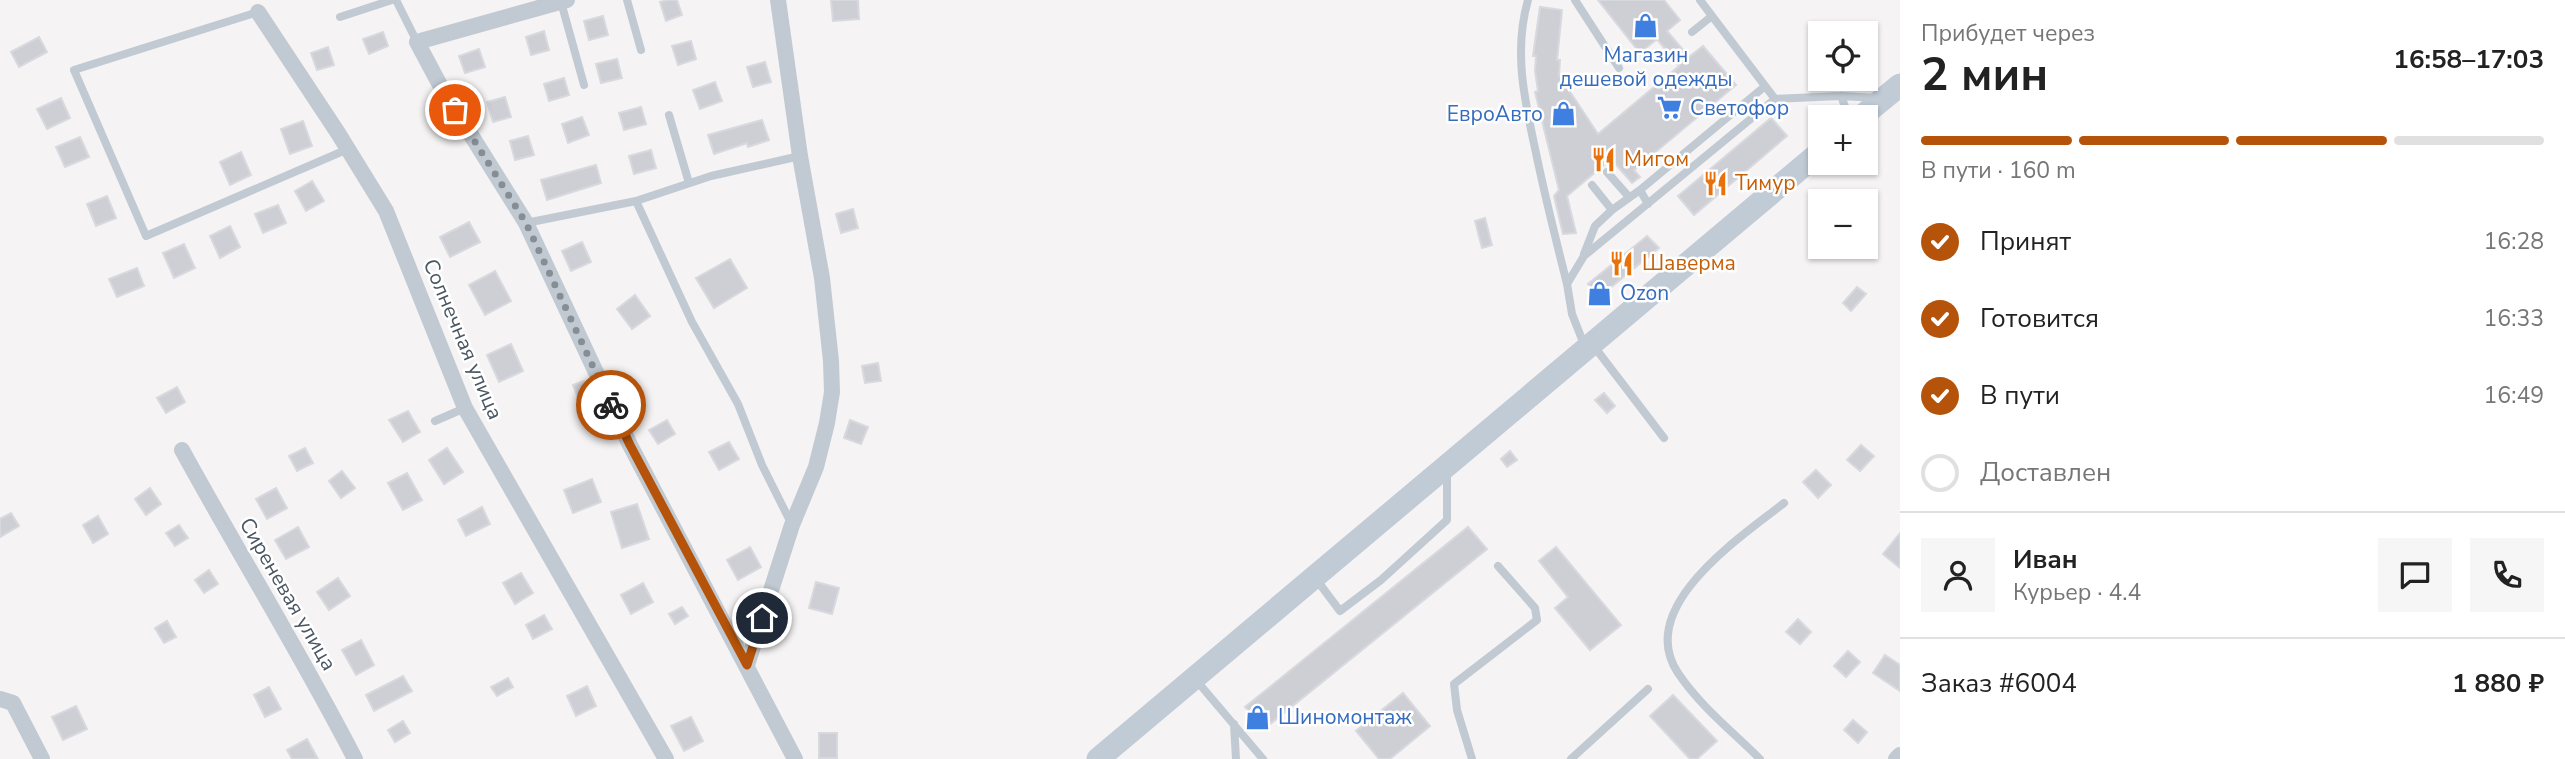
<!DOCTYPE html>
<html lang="ru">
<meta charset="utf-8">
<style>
body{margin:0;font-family:"Nunito Sans",sans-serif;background:#f6f6f6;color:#222;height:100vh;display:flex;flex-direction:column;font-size:26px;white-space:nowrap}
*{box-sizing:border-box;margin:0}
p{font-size:23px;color:#767676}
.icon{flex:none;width:38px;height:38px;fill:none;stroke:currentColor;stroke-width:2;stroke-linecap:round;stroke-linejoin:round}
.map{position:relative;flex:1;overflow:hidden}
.drawer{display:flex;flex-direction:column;background:#fff;width:665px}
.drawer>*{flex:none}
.tools{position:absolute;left:1808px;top:21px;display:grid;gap:14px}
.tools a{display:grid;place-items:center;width:70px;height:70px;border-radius:0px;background:#fff;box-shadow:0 2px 5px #0004;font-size:35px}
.pin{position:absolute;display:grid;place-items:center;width:60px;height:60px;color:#fff;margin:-30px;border:4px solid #fff;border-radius:50%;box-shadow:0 2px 7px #0007}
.courier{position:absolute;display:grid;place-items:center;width:70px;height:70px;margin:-35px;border:5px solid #b45309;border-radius:50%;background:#fff;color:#222;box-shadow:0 2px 9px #0007}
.summary em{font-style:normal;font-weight:700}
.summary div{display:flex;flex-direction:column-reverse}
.summary{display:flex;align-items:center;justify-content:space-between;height:119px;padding:0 21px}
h1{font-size:46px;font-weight:700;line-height:52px}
.bar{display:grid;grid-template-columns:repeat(4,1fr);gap:10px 7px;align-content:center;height:84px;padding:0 21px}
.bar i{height:9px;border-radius:5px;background:#e0e0e0}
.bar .selected{background:#b45309}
.bar p{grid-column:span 4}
.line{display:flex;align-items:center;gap:18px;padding:0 21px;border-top:2px solid #e0e0e0}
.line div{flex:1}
.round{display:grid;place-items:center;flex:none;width:74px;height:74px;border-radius:0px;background:#f6f6f6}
ol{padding:0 21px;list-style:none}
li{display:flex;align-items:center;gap:21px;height:77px}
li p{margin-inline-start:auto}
li .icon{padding:7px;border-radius:50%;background:#b45309;color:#fff;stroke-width:4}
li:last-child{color:#767676}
li i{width:38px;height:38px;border:4px solid #e0e0e0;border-radius:50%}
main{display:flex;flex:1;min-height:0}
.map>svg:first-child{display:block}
.building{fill:#cdcfd5;stroke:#d7d9de;stroke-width:2}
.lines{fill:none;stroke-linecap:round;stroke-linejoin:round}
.lane{stroke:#c1cad2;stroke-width:8}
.street{stroke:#c1cad2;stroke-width:16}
.secondary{stroke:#c1cbd6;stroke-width:23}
.done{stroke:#868d94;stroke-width:7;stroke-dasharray:0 12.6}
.route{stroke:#b45309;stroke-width:9}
.labels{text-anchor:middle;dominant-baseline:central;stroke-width:5;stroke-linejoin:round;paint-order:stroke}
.shop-label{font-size:21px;fill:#366cbe;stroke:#fff;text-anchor:start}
.food-label{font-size:21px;fill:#c56008;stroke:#fff;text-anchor:start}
.street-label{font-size:21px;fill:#4a5661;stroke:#fff}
</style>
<main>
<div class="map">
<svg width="1900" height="759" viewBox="0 0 1900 759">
<rect width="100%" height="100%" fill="#f5f3f3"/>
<!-- building -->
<path class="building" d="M667 0H677L682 15 666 21 660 2Z
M831 0H858L859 19 833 21Z
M1598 0H1664L1680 20 1667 31 1689 57 1703 46 1736 85 1634 170 1640 177 1632 183 1611 159 1567 196 1576 233 1563 234 1554 196 1559 190 1535 92 1538 91 1535 71 1536 56H1533L1540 7 1562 10 1557 60H1560L1559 75 1598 134 1679 66 1657 39 1640 53Z
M603 16 608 35 589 40 584 21Z
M544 31 549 50 531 55 526 37Z
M383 32 388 46 369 54 363 39Z
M39 37 47 52 19 67 11 52Z
M691 41 696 59 678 65 672 46Z
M328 47 334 65 317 70 311 53Z
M479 49 485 67 465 73 459 56Z
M617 59 622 78 601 83 596 64Z
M765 62 771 82 753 87 747 67Z
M564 78 569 95 549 101 544 84Z
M715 82 722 101 700 109 693 90Z
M505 97 511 117 493 122 487 102Z
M61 98 70 118 47 129 37 109Z
M641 107 646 124 624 130 619 113Z
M582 117 589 135 568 143 562 124Z
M1771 118 1787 136 1694 215 1678 196Z
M762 120 769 140 748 147 747 143 714 154 708 135Z
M303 121 312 146 290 154 281 129Z
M528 136 534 155 515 160 510 141Z
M80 137 89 157 65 167 56 147Z
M651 150 656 168 634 174 629 156Z
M241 152 251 175 230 185 220 162Z
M596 165 601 183 547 200 541 180Z
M312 181 324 201 306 211 295 191Z
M107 196 116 218 96 226 87 204Z
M278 205 286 223 263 233 255 214Z
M853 209 858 228 841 233 836 214Z
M1485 218 1492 245 1482 248 1475 221Z
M469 222 480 242 450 257 440 237Z
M230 226 240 247 220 258 210 236Z
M1647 236 1659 248 1599 297 1588 284Z
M582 242 591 262 571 271 562 251Z
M184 244 195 268 174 278 163 253Z
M730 259 747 288 714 308 696 278Z
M137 268 144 286 117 297 109 279Z
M495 271 511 301 485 315 469 285Z
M1857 287 1866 294 1851 311 1843 303Z
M635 295 650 316 632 329 617 309Z
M511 344 523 371 499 382 487 355Z
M878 363 881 381 865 383 862 366Z
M584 381 591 399 580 403 573 385Z
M177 387 185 402 166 413 157 398Z
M1604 393 1615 406 1607 413 1595 400Z
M408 411 420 432 403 442 389 420Z
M667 420 675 434 658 444 649 430Z
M850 420 868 427 861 444 844 438Z
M729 442 739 459 719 470 709 452Z
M1861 445 1874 456 1860 471 1847 460Z
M305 448 313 463 297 471 289 456Z
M447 448 463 472 444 484 429 460Z
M1510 451 1517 460 1507 467 1501 459Z
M1816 470 1831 485 1818 498 1803 482Z
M342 471 355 488 341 498 329 481Z
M407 473 422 500 403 510 388 483Z
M592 479 601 502 573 513 564 490Z
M150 488 161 504 146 515 135 499Z
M276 488 287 508 267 519 256 499Z
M637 504 649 539 622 548 611 512Z
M482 507 490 524 466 536 458 520Z
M11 513 19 526 0 537V519Z
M98 516 108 534 93 543 83 525Z
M179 525 188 538 175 546 166 533Z
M298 527 309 547 286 559 275 540Z
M1468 527 1487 549 1264 729 1245 707Z
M1900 533V568L1883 554Z
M750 547 761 567 738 580 727 560Z
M1556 547 1621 625 1590 650 1555 608 1568 597 1539 561Z
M209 570 218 584 204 593 195 580Z
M521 573 533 593 515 604 503 583Z
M338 578 350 596 329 610 317 592Z
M816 582 839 588 832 614 809 608Z
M643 583 653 602 631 614 621 595Z
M682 607 688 616 675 624 669 614Z
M544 615 552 629 533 639 526 625Z
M1798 619 1811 632 1800 644 1786 632Z
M167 621 176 637 164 643 155 628Z
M361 640 374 665 356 675 342 650Z
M1848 651 1860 662 1846 677 1834 666Z
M1885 655 1900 665V691L1873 673Z
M403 676 412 691 374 711 366 695Z
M508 678 513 687 497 696 491 687Z
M587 686 596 706 576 716 567 696Z
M269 687 281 709 265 717 254 695Z
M1403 693 1430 726 1390 759H1379L1356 731Z
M1673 695 1717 741 1697 759H1690L1650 716Z
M76 706 87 729 63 740 52 717Z
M691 717 703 741 684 751 671 726Z
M1853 720 1867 732 1858 743 1844 730Z
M403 721 410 733 395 742 388 730Z
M819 733H837V758H819Z
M307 739 318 759H292L287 750Z"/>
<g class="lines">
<!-- lane -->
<path class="lane" d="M396 0 417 42
M627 0 641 50
M1528 0C1513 52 1525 102 1536 153 1545 197 1556 240 1567 284
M1575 0 1619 68
M1700 0 1712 16
M561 2 584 85
M258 12 74 70 146 236 348 149
M340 17 392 0
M1692 32 1712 16 1775 99
M1841 96 1849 117
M669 115 689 183
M1607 172 1629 197
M1592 185 1612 210
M636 201 692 322 738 404 762 465 791 523
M1648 204 1640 190 1764 87
M526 223 636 201 711 176 800 156
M1584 254 1595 226 1612 210 1640 190
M1593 345 1664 438
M1585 347 1572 314 1567 284 1584 256 1775 99 1841 96 1878 98
M435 421 465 408
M1316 579 1340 611 1381 580 1447 520V472
M1196 680 1263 759
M1234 724 1236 759
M1472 759 1457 710 1454 684 1537 620 1535 608 1498 566
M1571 759 1648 689
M1760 759C1733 732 1700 706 1678 673 1634 607 1741 537 1784 503"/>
<!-- street -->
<path class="street" d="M567 0 417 42 441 87 526 223 630 445 795 759
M258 12 338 133 386 211 465 408 666 759
M182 450C239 554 301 654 355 759
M747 665 792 525 816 467 827 423 832 392 831 361 822 278 800 156 778 0
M0 699 13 703 42 759
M1896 759 1900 755"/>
<!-- secondary -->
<path class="secondary" d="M1861 117 1900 85
M1098 759 1820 152"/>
</g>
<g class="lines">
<!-- done -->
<path class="done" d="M455 110 526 223 611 405"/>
<!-- route -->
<path class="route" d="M611 405 630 445 747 665 762 618"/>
</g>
<!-- icons -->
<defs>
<symbol id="shop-bare" viewBox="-9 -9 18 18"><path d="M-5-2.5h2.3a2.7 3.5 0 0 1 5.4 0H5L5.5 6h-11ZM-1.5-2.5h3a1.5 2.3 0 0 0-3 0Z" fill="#3f7fe0" stroke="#fff" stroke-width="2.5" paint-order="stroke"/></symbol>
<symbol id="supermarket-bare" viewBox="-9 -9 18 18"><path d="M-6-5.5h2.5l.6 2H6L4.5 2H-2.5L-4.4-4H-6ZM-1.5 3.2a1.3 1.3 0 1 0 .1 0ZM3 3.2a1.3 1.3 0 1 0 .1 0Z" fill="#3f7fe0" stroke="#fff" stroke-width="2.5" paint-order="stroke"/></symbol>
<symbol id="restaurant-bare" viewBox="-9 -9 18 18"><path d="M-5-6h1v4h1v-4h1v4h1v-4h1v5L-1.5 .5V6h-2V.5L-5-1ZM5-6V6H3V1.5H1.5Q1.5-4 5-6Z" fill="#e8710a" stroke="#fff" stroke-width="2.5" paint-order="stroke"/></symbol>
</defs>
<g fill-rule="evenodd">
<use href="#shop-bare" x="1628" y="8" width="35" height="35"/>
<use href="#supermarket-bare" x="1652" y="90" width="35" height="35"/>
<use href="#shop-bare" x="1546" y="96" width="35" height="35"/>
<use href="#restaurant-bare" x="1586" y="142" width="35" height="35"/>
<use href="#restaurant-bare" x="1698" y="166" width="35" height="35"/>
<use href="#restaurant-bare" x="1604" y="246" width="35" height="35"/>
<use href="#shop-bare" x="1582" y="276" width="35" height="35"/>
<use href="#shop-bare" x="1240" y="700" width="35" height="35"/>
</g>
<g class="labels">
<!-- shop labels -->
<g class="shop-label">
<text x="1646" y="55" text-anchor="middle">Магазин<tspan x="1646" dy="24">дешевой одежды</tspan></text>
<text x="1690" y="108">Светофор</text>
<text x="1543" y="114" text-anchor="end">ЕвроАвто</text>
<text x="1620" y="293">Ozon</text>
<text x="1278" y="717">Шиномонтаж</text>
</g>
<!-- food labels -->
<g class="food-label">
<text x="1624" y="159">Мигом</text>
<text x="1735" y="183">Тимур</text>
<text x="1642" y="263">Шаверма</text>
</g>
<!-- street labels -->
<g class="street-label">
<text transform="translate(463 339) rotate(67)">Солнечная улица</text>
<text transform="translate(288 594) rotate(60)">Сиреневая улица</text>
</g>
</g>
</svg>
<div class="tools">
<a><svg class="icon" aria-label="locate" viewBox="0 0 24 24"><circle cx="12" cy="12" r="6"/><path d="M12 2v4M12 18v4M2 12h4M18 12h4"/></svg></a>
<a>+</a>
<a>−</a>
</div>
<div class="pin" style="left:455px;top:110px;background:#ea580c"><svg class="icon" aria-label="bag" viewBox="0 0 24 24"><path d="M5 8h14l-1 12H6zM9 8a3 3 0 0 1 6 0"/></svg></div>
<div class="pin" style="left:762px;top:618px;background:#1f2937"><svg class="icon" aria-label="home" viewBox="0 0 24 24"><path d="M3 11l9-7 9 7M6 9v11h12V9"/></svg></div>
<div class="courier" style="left:611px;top:405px"><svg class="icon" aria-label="bike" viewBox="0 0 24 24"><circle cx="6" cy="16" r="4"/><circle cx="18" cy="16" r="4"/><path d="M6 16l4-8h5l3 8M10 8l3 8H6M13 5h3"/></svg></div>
</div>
<section class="drawer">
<div class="summary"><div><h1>2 мин</h1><p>Прибудет через</p></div><em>16:58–17:03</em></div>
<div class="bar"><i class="selected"></i><i class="selected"></i><i class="selected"></i><i></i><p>В пути · 160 m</p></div>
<ol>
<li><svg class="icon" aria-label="check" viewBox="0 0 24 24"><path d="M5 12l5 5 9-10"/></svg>Принят<p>16:28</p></li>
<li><svg class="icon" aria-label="check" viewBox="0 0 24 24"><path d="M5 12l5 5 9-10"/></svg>Готовится<p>16:33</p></li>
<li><svg class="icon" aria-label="check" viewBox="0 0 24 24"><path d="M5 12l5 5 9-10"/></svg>В пути<p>16:49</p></li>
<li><i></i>Доставлен</li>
</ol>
<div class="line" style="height:126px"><a class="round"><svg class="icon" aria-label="person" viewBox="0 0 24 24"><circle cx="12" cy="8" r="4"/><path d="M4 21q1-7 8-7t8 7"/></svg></a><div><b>Иван</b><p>Курьер · 4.4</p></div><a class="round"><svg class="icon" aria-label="chat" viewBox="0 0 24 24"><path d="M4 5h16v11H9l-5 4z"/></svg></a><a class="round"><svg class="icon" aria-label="phone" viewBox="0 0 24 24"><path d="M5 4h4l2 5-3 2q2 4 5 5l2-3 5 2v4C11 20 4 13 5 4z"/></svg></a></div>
<div class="line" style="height:91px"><div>Заказ #6004</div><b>1 880 ₽</b></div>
</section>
</main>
